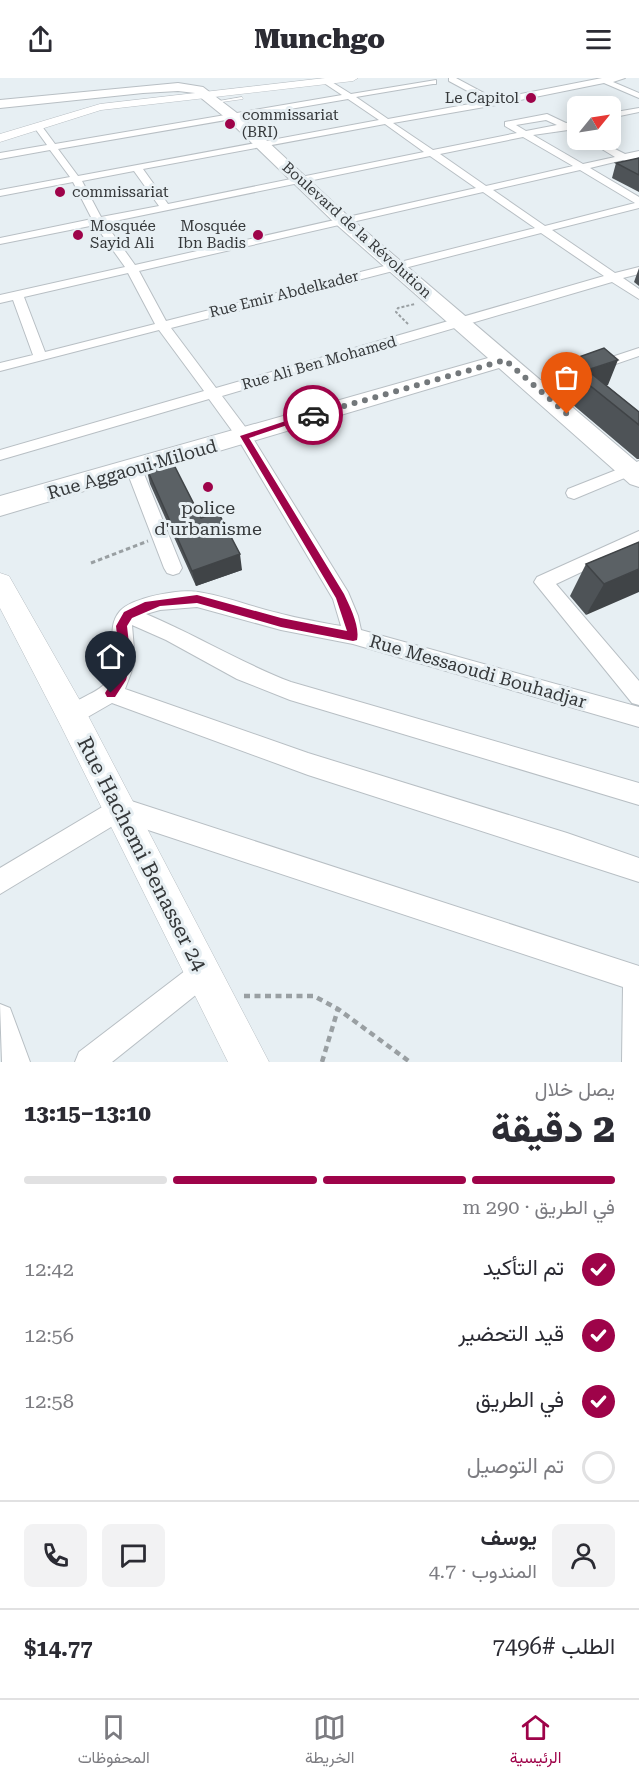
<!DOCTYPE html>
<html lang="ar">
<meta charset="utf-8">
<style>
body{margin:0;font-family:"Roboto Serif",Vazirmatn,serif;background:#f2f2f3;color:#2b2b33;direction:rtl;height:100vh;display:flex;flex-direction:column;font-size:22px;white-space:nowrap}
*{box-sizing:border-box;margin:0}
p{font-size:20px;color:#7c7c81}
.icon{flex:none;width:33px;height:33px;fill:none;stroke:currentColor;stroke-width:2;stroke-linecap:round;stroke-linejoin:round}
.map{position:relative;height:984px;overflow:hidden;direction:ltr}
.panel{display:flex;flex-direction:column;background:#fff;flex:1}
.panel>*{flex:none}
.needle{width:39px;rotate:60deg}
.controls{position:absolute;left:567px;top:18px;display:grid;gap:12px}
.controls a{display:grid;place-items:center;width:54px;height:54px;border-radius:9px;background:#fff;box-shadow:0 3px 15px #0003;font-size:30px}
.pin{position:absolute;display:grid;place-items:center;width:51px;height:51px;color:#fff;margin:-62px -26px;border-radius:50% 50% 50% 0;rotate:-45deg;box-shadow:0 0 6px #0007}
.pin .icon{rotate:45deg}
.courier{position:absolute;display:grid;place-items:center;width:60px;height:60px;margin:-30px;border:4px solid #9e0349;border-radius:50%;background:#fff;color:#222;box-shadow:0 2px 8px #0007}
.overview em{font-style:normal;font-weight:800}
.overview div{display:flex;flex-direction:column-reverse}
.overview{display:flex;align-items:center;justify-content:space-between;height:102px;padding:0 24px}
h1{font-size:39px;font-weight:800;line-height:45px}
.bar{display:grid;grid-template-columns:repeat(4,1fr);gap:9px 6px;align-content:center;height:72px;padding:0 24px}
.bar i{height:8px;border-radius:4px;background:#e1e1e2}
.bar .current{background:#9e0349}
.bar p{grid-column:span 4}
.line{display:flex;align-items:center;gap:15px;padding:0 24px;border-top:2px solid #e1e1e2}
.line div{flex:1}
.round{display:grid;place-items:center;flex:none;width:63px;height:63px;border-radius:9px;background:#f2f2f3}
ol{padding:0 24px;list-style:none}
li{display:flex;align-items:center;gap:18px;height:66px}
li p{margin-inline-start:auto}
li .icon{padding:6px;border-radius:50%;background:#9e0349;color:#fff;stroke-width:4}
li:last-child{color:#7c7c81}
li i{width:33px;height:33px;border:3px solid #e1e1e2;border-radius:50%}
header{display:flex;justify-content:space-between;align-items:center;height:78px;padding:0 24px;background:#fff;font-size:27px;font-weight:800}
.tab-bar{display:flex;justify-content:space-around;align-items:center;height:84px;border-top:2px solid #e1e1e2;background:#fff;font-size:16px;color:#7c7c81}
.tab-bar a{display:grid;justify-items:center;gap:3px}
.tab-bar .current{color:#9e0349}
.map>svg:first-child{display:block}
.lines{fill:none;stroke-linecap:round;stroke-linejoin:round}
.lane-casing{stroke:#b8bfc4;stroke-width:1}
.street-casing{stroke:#b8bfc4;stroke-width:2}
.secondary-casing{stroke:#b8bfc4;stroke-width:1}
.primary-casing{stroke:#b8bfc4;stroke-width:2}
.path-far2{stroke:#999fa2;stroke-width:2;stroke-dasharray:3 2;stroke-linecap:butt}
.path-far1{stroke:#999fa2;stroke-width:3;stroke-dasharray:4.5 3;stroke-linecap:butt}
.path{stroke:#999fa2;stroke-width:4.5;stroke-dasharray:6 4.5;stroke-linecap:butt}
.lane{fill:#fff;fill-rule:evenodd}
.street{fill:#fff;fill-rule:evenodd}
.secondary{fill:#fff;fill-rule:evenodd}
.primary{fill:#fff;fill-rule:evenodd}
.wall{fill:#4e5357}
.shaded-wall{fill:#404447}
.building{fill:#5b6165;stroke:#404447;stroke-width:1.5}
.route{fill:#9e0349}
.done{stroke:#73787b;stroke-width:6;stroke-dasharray:0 10.8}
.poi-dot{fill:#9e0349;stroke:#e7eff3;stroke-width:2}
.labels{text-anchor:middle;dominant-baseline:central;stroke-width:6;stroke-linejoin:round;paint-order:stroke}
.far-poi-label{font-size:15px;fill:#35383a;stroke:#e7eff3;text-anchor:start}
.far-street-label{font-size:15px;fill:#35383a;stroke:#e7eff3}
.street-label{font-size:18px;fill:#35383a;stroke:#e7eff3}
.poi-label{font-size:18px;fill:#35383a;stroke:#e7eff3}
.near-street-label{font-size:21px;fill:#35383a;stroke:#e7eff3}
</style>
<header><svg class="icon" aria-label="menu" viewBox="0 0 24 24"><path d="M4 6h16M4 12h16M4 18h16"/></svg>Munchgo<svg class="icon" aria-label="share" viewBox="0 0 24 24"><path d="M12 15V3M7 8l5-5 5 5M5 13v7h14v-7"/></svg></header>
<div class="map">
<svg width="639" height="984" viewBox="0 0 639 984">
<rect width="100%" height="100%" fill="#e7eff3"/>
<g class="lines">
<defs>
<path id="lane" d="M242 19 243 21 215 25 213 24Z"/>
<path id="street" d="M449 0H456L495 21 602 0H625L613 4 639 15V20L604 5 496 27 393 45 433 72 517 55 505 48V44L547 36 566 45 578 43V48L568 52 533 57 583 86 615 79 587 62H597L625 76 639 73V79L627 84 623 82 590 90 639 119V130L552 152 615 195 639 189V196L623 200 639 211V221L612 204 222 318 249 354 348 514 358 538 361 552 639 629V649L353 566 281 552 197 529 160 532 146 536C196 557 241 585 291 604L639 705V727L290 622 237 601 166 562 132 547 135 584 125 611 308 675 567 755 639 780V804L308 697 112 625 72 648 65 645 61 638C70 619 100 618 110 599 122 577 103 553 120 533 133 519 180 511 198 514 225 518 252 529 278 535 299 541 320 544 341 548L333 521 238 361 209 321 0 382V372L204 313 159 252 0 293V285L33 277 13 222 0 225V217L125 189 95 147 0 166V160L92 141 73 104 0 118V112L70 99 50 72 0 81V75L47 67 34 49 38 46 41 47 55 66 342 17 324 5V1H327L351 16 436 2V6H433L356 19 388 41 486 23 449 3ZM348 21 379 42 78 98 58 71ZM546 42 557 47 526 53 516 47ZM385 46 424 74 168 126 143 91ZM523 59 573 88 486 108 440 76ZM430 78 476 110 135 187 105 145ZM580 92 635 125 545 148 493 112ZM134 93 159 128 101 139 82 103ZM483 114 535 150 166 243 139 193ZM541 155 604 198 216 310 171 250ZM128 195 155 246 45 274 24 219Z
M639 30V34L610 40V35Z
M639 270V278L540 312 535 313 528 309 530 306Z
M639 383V394L574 421 568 419 566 415 568 411Z
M134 385 140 387 142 391 182 490 179 495 173 497 167 495 164 490 126 391 128 387Z
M639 453V467L556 506 639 603V627L632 625 534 504 537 499Z
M119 719 639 888V984H622L623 909 121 743 0 816V790Z
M203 882 212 886 216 895 212 904 112 984H75L79 974 194 886Z
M0 926 10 930 30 984H2Z"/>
<path id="secondary" d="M325 0H358L353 3 101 32 0 64V56L100 26Z
M0 495 9 498 83 628 269 984H228L61 648 0 530Z"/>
<path id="primary" d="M178 5 203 9 237 35 349 139 639 386V409L630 406 499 290 0 438V418L488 280 337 147 227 41 195 15 178 13 143 15 0 30V22Z"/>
</defs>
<!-- lane casing -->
<use href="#lane" class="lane-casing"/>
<!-- street casing -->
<use href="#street" class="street-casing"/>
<!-- secondary casing -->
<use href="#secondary" class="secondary-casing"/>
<!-- primary casing -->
<use href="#primary" class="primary-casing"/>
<!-- path-far2 -->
<path class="path-far2" d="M408 246 396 234 398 230 415 226"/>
<!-- path-far1 -->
<path class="path-far1" d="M91 485 148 463"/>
<!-- path -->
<path class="path" d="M244 918H314L338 931 410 984
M322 984 338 931"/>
<!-- lane -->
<use href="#lane" class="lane"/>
<!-- street -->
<use href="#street" class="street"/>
<!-- secondary -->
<use href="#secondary" class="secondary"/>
<!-- primary -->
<use href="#primary" class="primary"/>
</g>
<!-- wall -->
<path class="wall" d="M639 80V114L612 100 616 85Z
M639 190V208L634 204Z
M562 285 608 307H606L639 334V381H637L553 310Z
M146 389 201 440 242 492 196 508 150 406Z
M639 464 586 537 570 518 586 486Z"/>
<!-- shaded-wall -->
<path class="shaded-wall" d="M618 282 608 307 595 311 587 292Z
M240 476 242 492 196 508 192 493Z
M639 491V514L586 537 604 506Z"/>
<!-- building -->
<path class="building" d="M639 80V97L616 85Z
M604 270 618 282 587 292 639 334V347L562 285Z
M171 381 201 440 218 434 240 476 192 493 146 389Z
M639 464V491L604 506 586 486Z"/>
<!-- route -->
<path class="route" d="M310 335 317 337 249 360 344 516C350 529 360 548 357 562L353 563 281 549 197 525 160 528 132 540 127 548 131 584 126 602 115 619H107L105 615 115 599 120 584 116 548 124 534 145 524 197 517 281 540 347 553 336 520 240 358Z"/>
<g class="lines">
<!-- done -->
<path class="done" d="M313 337 505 282 567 336"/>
</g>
<!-- markers -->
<g class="poi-dot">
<circle cx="531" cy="20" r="6"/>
<circle cx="230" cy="46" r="6"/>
<circle cx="60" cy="114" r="6"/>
<circle cx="78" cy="157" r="6"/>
<circle cx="258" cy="157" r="6"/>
<circle cx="208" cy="409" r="6"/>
</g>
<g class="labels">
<!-- far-poi labels -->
<g class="far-poi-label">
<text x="519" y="20" text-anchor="end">Le Capitol</text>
<text x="242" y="37">commissariat<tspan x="242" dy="17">(BRI)</tspan></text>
<text x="72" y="114">commissariat</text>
<text x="90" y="148">Mosquée<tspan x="90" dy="17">Sayid Ali</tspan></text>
<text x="246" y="148" text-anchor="end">Mosquée<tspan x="246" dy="17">Ibn Badis</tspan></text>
</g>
<!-- far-street labels -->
<g class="far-street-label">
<text transform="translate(357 152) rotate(42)">Boulevard de la Révolution</text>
<text transform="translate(284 216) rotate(-14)">Rue Emir Abdelkader</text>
<text transform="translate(319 285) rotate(-16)">Rue Ali Ben Mohamed</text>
</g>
<!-- street labels -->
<g class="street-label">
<text transform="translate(132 391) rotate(-16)">Rue Aggaoui Miloud</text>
<text transform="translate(478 593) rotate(16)">Rue Messaoudi Bouhadjar</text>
</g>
<!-- poi labels -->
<g class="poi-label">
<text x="208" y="429">police<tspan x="208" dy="21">d'urbanisme</tspan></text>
</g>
<!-- near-street labels -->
<g class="near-street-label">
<text transform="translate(142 776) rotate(63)">Rue Hachemi Benasser 24</text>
</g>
</g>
</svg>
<div class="controls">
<a><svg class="needle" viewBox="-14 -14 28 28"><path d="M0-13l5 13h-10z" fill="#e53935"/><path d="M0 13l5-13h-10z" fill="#7c7c81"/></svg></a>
</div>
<div class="pin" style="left:567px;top:336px;background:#ea580c"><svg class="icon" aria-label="bag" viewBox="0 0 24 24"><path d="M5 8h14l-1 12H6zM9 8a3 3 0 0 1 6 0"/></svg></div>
<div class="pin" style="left:111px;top:615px;background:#1f2937"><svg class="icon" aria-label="home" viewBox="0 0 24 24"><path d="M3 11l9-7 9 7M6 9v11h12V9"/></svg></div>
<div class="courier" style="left:313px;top:337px"><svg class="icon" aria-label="car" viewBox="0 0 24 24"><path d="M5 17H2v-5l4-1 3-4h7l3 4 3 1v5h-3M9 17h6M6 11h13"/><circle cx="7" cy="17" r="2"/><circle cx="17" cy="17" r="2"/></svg></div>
</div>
<section class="panel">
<div class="overview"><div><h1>2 دقيقة</h1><p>يصل خلال</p></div><em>13:10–13:15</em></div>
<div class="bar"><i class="current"></i><i class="current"></i><i class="current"></i><i></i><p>في الطريق · 290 m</p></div>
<ol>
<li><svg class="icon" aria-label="check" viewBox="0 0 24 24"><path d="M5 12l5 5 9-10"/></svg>تم التأكيد<p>12:42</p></li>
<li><svg class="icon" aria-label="check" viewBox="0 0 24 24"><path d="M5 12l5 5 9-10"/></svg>قيد التحضير<p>12:56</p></li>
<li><svg class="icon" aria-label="check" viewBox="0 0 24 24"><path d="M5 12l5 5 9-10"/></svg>في الطريق<p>12:58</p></li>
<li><i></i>تم التوصيل</li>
</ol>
<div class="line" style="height:108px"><a class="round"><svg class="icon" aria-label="person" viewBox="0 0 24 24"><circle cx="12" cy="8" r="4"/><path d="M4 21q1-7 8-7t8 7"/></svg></a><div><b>يوسف</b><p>المندوب · 4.7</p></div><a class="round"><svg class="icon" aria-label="chat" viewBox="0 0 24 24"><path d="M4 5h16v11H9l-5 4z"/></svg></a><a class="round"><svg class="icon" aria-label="phone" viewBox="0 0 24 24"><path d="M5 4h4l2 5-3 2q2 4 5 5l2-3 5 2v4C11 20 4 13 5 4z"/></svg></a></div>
<div class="line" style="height:78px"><div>الطلب #7496</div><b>$14.77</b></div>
</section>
<nav class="tab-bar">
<a class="current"><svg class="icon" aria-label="home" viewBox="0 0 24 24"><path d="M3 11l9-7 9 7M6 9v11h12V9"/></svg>الرئيسية</a>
<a><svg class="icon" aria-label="map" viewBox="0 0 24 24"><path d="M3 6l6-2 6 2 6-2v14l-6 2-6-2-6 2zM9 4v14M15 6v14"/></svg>الخريطة</a>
<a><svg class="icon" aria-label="saved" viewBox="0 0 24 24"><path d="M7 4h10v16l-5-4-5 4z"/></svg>المحفوظات</a>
</nav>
